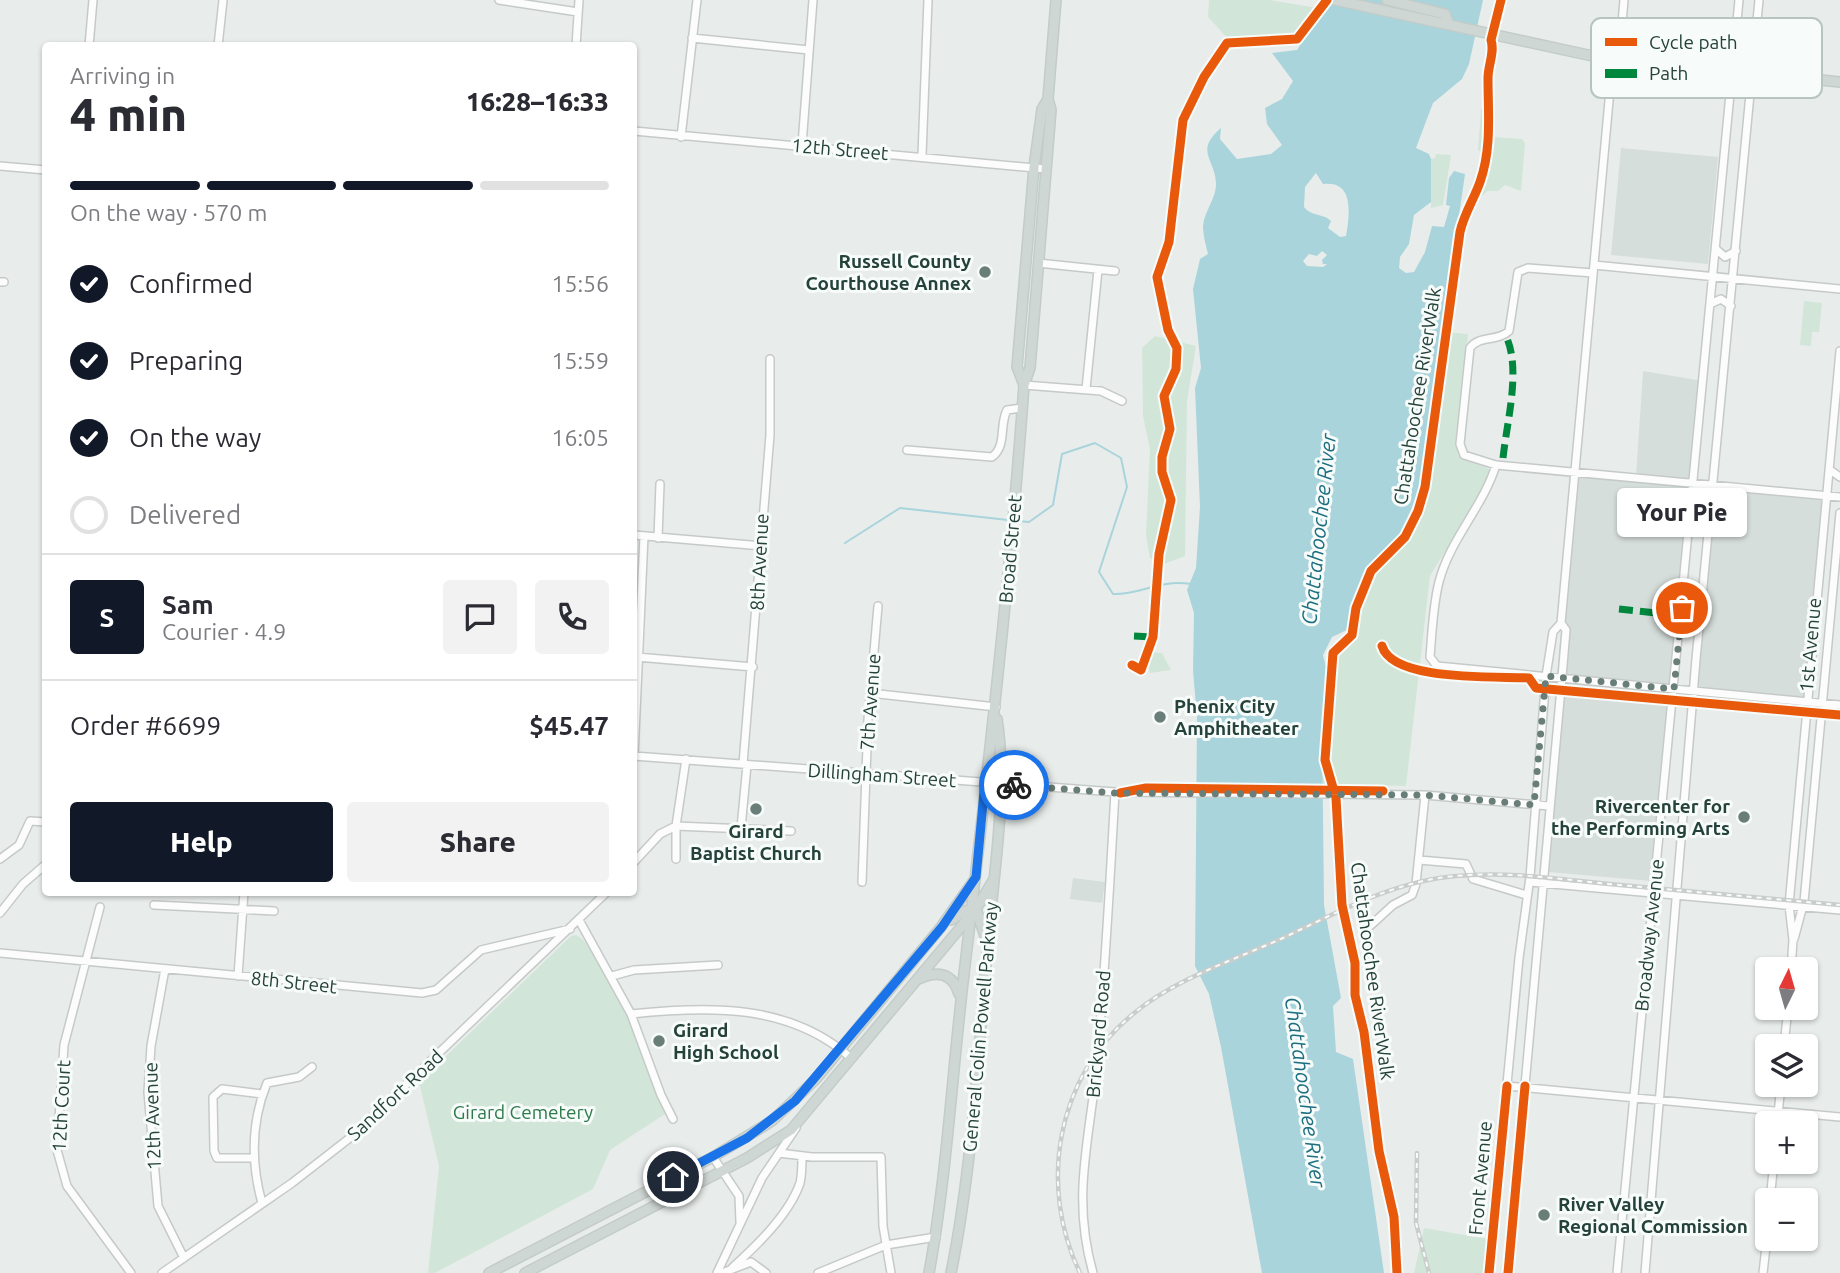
<!DOCTYPE html>
<meta charset="utf-8">
<style>
body{margin:0;font-family:Ubuntu,sans-serif;background:#f2f2f3;color:#2b2b33;height:100vh;display:flex;flex-direction:column;font-size:26px;white-space:nowrap}
*{box-sizing:border-box;margin:0}
p{font-size:23px;color:#7c7c81}
.icon{flex:none;width:38px;height:38px;fill:none;stroke:currentColor;stroke-width:2;stroke-linecap:round;stroke-linejoin:round}
.map{position:relative;flex:1;overflow:hidden}
.sheet{position:absolute;left:42px;top:42px;width:595px;height:854px;display:flex;flex-direction:column;background:#fff;border-radius:7px;box-shadow:0 2px 5px #0004}
.sheet>*{flex:none}
.needle{width:46px;rotate:5deg}
.fabs{position:absolute;left:1755px;top:957px;display:grid;gap:14px}
.fabs a{display:grid;place-items:center;width:63px;height:63px;border-radius:7px;background:#fff;box-shadow:0 2px 5px #0004;font-size:35px}
.pin{position:absolute;display:grid;place-items:center;width:60px;height:60px;color:#fff;margin:-30px;border:4px solid #fff;border-radius:50%;box-shadow:0 2px 7px #0007}
.courier{position:absolute;display:grid;place-items:center;width:70px;height:70px;margin:-35px;border:5px solid #1a73e8;border-radius:50%;background:#fff;color:#222;box-shadow:0 2px 9px #0007}
.bubble{position:absolute;height:49px;border-radius:7px;background:#fff;box-shadow:0 2px 5px #0004;font-size:23px;font-weight:800;line-height:49px;text-align:center}
.head em{font-style:normal;font-weight:800}
.head div{display:flex;flex-direction:column-reverse}
.head{display:flex;align-items:center;justify-content:space-between;height:119px;padding:0 28px}
h1{font-size:46px;font-weight:800;line-height:52px}
.bar{display:grid;grid-template-columns:repeat(4,1fr);gap:10px 7px;align-content:center;height:84px;padding:0 28px}
.bar i{height:9px;border-radius:5px;background:#e1e1e2}
.bar .current{background:#111827}
.bar p{grid-column:span 4}
.line{display:flex;align-items:center;gap:18px;padding:0 28px;border-top:2px solid #e1e1e2}
.line div{flex:1}
.round{display:grid;place-items:center;flex:none;width:74px;height:74px;border-radius:7px;background:#f2f2f3}
ol{padding:0 28px;list-style:none}
li{display:flex;align-items:center;gap:21px;height:77px}
li p{margin-inline-start:auto}
li .icon{padding:7px;border-radius:50%;background:#111827;color:#fff;stroke-width:4}
li:last-child{color:#7c7c81}
li i{width:38px;height:38px;border:4px solid #e1e1e2;border-radius:50%}
.action{display:flex;gap:14px;margin-top:auto;padding:14px 28px}
.action a{flex:1;height:80px;border-radius:7px;background:#111827;color:#fff;font-size:28px;font-weight:800;line-height:80px;text-align:center}
.action a+a{background:#f2f2f3;color:#2b2b33}
.map>svg:first-child{display:block}
.built{fill:#d6dedb}
.green{fill:#d1e6d8}
.water{fill:#a9d4db;fill-rule:evenodd}
.lines{fill:none;stroke-linecap:round;stroke-linejoin:round}
.stream{stroke:#a9d4db;stroke-width:2}
.minor-casing{stroke:#c5cac8;stroke-width:10}
.major-casing{stroke:#c3ccc9;stroke-width:12}
.minor{stroke:#fcfcfc;stroke-width:7}
.major{stroke:#cfd7d5;stroke-width:9}
.rail-casing{stroke:#c9cdcc;stroke-width:4.5}
.rail{stroke:#f7fbf9;stroke-width:2;stroke-dasharray:5;stroke-linecap:butt}
.quiet{stroke:#00873e;stroke-width:7;stroke-dasharray:14 7;stroke-linecap:butt}
.cycleway-casing{stroke:#f7fbf9;stroke-width:13}
.cycleway{stroke:#e8590c;stroke-width:9}
.done{stroke:#697e78;stroke-width:7;stroke-dasharray:0 12.6}
.route{stroke:#1a73e8;stroke-width:9}
.poi-dot{fill:#697e78;stroke:#f7fbf9;stroke-width:2.5}
.labels{text-anchor:middle;dominant-baseline:central;stroke-width:6;stroke-linejoin:round;paint-order:stroke}
.street-label{font-size:19px;fill:#24423a;stroke:#f7fbf9}
.poi-label{font-size:19px;font-weight:bold;fill:#24423a;stroke:#f7fbf9;text-anchor:start}
.park-label{font-size:19px;fill:#2d7a4b;stroke:#f7fbf9}
.water-label{font-size:21px;font-style:italic;fill:#1c6f80;stroke:#f7fbf9}
.key{fill:#f7fbf9;stroke:#b8c4c0;stroke-width:2}
.key-label{font-size:19px;fill:#24423a}
</style>
<div class="map">
<svg width="1840" height="1273" viewBox="0 0 1840 1273">
<rect width="100%" height="100%" fill="#e8edeb"/>
<!-- built -->
<path class="built" d="M1621 148 1718 157 1708 264 1611 255Z
M1643 371 1703 381 1674 689 1557 677 1575 472 1636 476Z
M1712 483 1827 496 1808 702 1693 690Z
M1564 681 1669 691 1651 881 1548 872Z
M1073 878 1105 882 1102 903 1070 899Z"/>
<!-- green -->
<path class="green" d="M1209 0H1270L1317 8 1296 36 1230 41 1208 17Z
M1486 99 1489 111 1483 154 1478 150 1481 110Z
M1495 137 1522 139 1525 143 1521 191 1505 185 1498 191H1488L1471 204 1482 185 1486 163 1492 161Z
M1436 154 1451 155 1443 205 1431 208V159L1435 158Z
M1804 301 1822 303 1819 332H1812L1811 346 1800 345Z
M1446 332 1468 334 1458 455 1494 471 1430 576 1406 786 1322 784 1331 672 1354 625 1356 608 1371 571 1404 535 1425 488Z
M1155 336 1196 346 1187 401 1185 556 1164 564 1150 558 1146 535 1150 449 1143 416 1142 348Z
M1151 652 1162 653 1171 670 1150 673 1147 661Z
M576 935C611 954 650 1075 665 1114L610 1150 593 1189 435 1273H428L439 1166 419 1082 571 936Z
M1424 1228 1488 1239 1485 1273H1414Z"/>
<!-- water -->
<path class="water" d="M1329 0H1483L1469 64 1462 79 1433 103 1416 148 1429 154 1431 159V202L1414 215 1409 244 1400 257 1399 268 1406 273 1414 272 1425 252 1432 226 1444 227 1450 206 1446 205 1449 178 1454 171 1465 174 1420 486 1402 534 1368 568 1352 607 1349 629 1332 637 1323 655 1327 671 1322 727 1324 905 1341 998 1333 1006 1336 1052 1353 1059 1384 1273H1262L1221 1047 1209 994 1195 966 1197 717 1193 671 1194 613 1187 590 1196 568 1200 507 1195 388 1201 368 1193 289 1200 259 1208 254C1206 246 1203 235 1203 226 1204 212 1217 197 1216 183 1215 159 1194 151 1221 128L1220 139 1237 159 1271 154 1282 145 1267 124 1265 108 1282 99 1293 81 1272 53 1297 50ZM1316 173 1323 184C1354 180 1350 213 1346 236L1340 237 1328 228 1331 221C1323 213 1312 217 1304 207L1305 187ZM1322 251 1327 255 1322 260 1323 264H1327L1323 267 1307 266 1303 261 1309 254 1317 256Z"/>
<g class="lines">
<!-- stream -->
<path class="stream" d="M1017 521 1029 522 1053 505 1062 454 1095 443 1121 458 1127 487 1099 572 1113 594C1141 595 1158 579 1191 584
M845 543 900 508 1008 520"/>
<defs>
<path id="minor" d="M499 0 578 12
M692 38 809 50
M89 46 93 0
M218 46 223 0
M576 46 579 0
M634 131 1046 169
M681 137 697 0
M802 145 813 0
M922 155 928 0
M0 166 46 170
M1716 249 1725 257 1736 251
M1038 263 1115 271
M1594 265 1840 289
M1593 273 1528 268 1518 272 1509 331C1497 342 1479 335 1470 348L1460 444 1464 455 1496 465 1840 497
M0 282H4
M1710 304 1721 299 1731 306
M1024 385 1101 391 1122 401
M1086 389 1098 270
M907 450 992 457C1007 446 999 425 1007 410L1022 408
M1496 465C1483 507 1450 539 1439 582 1433 605 1432 633 1430 657L1437 666 1840 705
M1830 470 1840 477
M634 535 762 546
M658 538 660 484
M637 657 753 667
M870 693 996 707
M634 756 1115 792 1425 795 1549 806
M634 756 644 536
M743 764 770 435V359
M741 828 747 765
M0 859 19 845 30 821 46 822
M676 859V826L686 759
M1419 860 1466 864 1473 879 1526 895
M634 862 660 834 676 826 791 831
M862 882 868 720 878 606
M1530 882 1840 910
M154 905 274 911
M100 907 64 1045 57 1150 67 1186 131 1273
M0 913 23 884 46 864
M579 920 631 1014 661 1095 673 1119
M1370 926 1393 905 1412 895 1416 884 1425 795
M1794 939 1804 902 1840 513
M0 953 422 993 436 990 481 950 570 929
M165 969 151 1046 148 1092 158 1206 184 1258
M1791 970 1793 940 1789 905 1840 351
M238 976 244 892
M612 976 634 970 718 965
M631 1014C708 1006 789 1003 851 1058
M1784 1046 1788 1008
M1507 1086 1840 1117
M1777 1124 1781 1085
M779 1153 812 1157H881L883 1226 891 1273
M713 1157 739 1196 740 1222
M252 1158H217L214 1151 213 1097 222 1089 262 1094
M1770 1200 1774 1162
M262 1203C251 1163 251 1122 267 1083L299 1077 312 1067
M732 1268C756 1246 789 1215 800 1183 802 1175 802 1164 802 1156
M162 1273 292 1183 351 1137 607 892
M717 1273 762 1178 796 1128
M722 1273 751 1262 766 1273
M818 1273 886 1245 936 1237
M1093 1273C1071 1196 1090 1139 1097 1063 1105 973 1110 883 1115 792
M1489 1273 1519 958 1530 877 1546 676 1553 632 1561 623 1611 79 1620 46 1624 0
M1508 1273 1562 677 1566 630 1561 623
M1617 1273 1739 0
M1645 1273 1696 659 1759 0
M1763 1273 1768 1229"/>
<path id="major" d="M1335 0 1597 57 1840 82
M1387 0 1445 14 1449 25
M1024 385 1017 367 1034 167 1042 109 1048 99
M951 920 965 911 976 909 986 939
M919 979C937 970 953 973 959 994
M489 1273 713 1157 772 1121 816 1079 941 927 975 879
M525 1273 747 1158 791 1130 976 909 994 879
M929 1273C947 1174 952 1074 964 974 987 777 1010 582 1024 385L1030 368 1051 110 1048 99 1056 0
M951 1273C973 1164 978 1052 988 941 994 869 1008 791 997 719"/>
</defs>
<!-- minor casing -->
<use href="#minor" class="minor-casing"/>
<!-- major casing -->
<use href="#major" class="major-casing"/>
<!-- minor -->
<use href="#minor" class="minor"/>
<!-- major -->
<use href="#major" class="major"/>
<defs>
<path id="rail" d="M1417 1153 1416 1223 1429 1273
M1080 1273C1038 1186 1056 1077 1133 1014 1175 979 1234 960 1283 938 1338 912 1394 881 1456 876 1507 871 1558 879 1609 884 1686 891 1763 898 1840 905"/>
</defs>
<!-- rail casing -->
<use href="#rail" class="rail-casing"/>
<!-- rail -->
<use href="#rail" class="rail"/>
<!-- quiet -->
<path class="quiet" d="M1503 458C1507 420 1522 367 1505 334
M1619 609 1666 614
M1134 636 1153 637"/>
<defs>
<path id="cycleway" d="M1227 43 1297 39 1327 0
M1382 646C1393 682 1496 676 1529 678L1536 688 1840 715
M1132 665 1141 670 1153 637 1159 554 1171 500 1162 472V457L1170 429 1164 396 1176 369 1177 348 1168 330 1157 277 1169 242 1183 120 1204 77 1227 43
M1120 793 1146 788 1383 791
M1397 1273 1394 1217 1379 1151 1364 1032 1355 995V963L1342 905 1336 798 1325 760 1333 653 1352 635 1356 608 1371 571 1405 537 1418 511 1425 487 1460 232C1464 214 1474 199 1480 182 1492 148 1488 113 1488 78 1488 65 1495 52 1491 40L1501 0
M1489 1273 1507 1086
M1508 1273 1525 1086"/>
</defs>
<!-- cycleway casing -->
<use href="#cycleway" class="cycleway-casing"/>
<!-- cycleway -->
<use href="#cycleway" class="cycleway"/>
</g>
<g class="lines">
<!-- done -->
<path class="done" d="M1014 785 1115 793 1425 795 1534 805 1546 676 1674 689 1682 608"/>
<!-- route -->
<path class="route" d="M673 1177 747 1138 795 1101 942 927 976 877 985 782 1014 785"/>
</g>
<!-- markers -->
<g class="poi-dot">
<circle cx="985" cy="272" r="7"/>
<circle cx="1160" cy="717" r="7"/>
<circle cx="756" cy="809" r="7"/>
<circle cx="1744" cy="817" r="7"/>
<circle cx="659" cy="1041" r="7"/>
<circle cx="1544" cy="1215" r="7"/>
</g>
<g class="labels">
<!-- street labels -->
<g class="street-label">
<text transform="translate(840 149) rotate(5)">12th Street</text>
<text transform="translate(1417 396) rotate(-81)">Chattahoochee RiverWalk</text>
<text transform="translate(1010 549) rotate(-85)">Broad Street</text>
<text transform="translate(759 562) rotate(-87)">8th Avenue</text>
<text transform="translate(1810 645) rotate(-85)">1st Avenue</text>
<text transform="translate(870 702) rotate(-86)">7th Avenue</text>
<text transform="translate(882 775) rotate(4)">Dillingham Street</text>
<text transform="translate(1649 935) rotate(-84)">Broadway Avenue</text>
<text transform="translate(1373 971) rotate(82)">Chattahoochee RiverWalk</text>
<text transform="translate(294 982) rotate(6)">8th Street</text>
<text transform="translate(980 1027) rotate(-85)">General Colin Powell Parkway</text>
<text transform="translate(1098 1034) rotate(-85)">Brickyard Road</text>
<text transform="translate(395 1095) rotate(-43)">Sandfort Road</text>
<text transform="translate(61 1106) rotate(-87)">12th Court</text>
<text transform="translate(152 1116) rotate(-92)">12th Avenue</text>
<text transform="translate(1480 1178) rotate(-85)">Front Avenue</text>
</g>
<!-- poi labels -->
<g class="poi-label">
<text x="971" y="261" text-anchor="end">Russell County<tspan x="971" dy="22">Courthouse Annex</tspan></text>
<text x="1174" y="706">Phenix City<tspan x="1174" dy="22">Amphitheater</tspan></text>
<text x="1730" y="806" text-anchor="end">Rivercenter for<tspan x="1730" dy="22">the Performing Arts</tspan></text>
<text x="756" y="831" text-anchor="middle">Girard<tspan x="756" dy="22">Baptist Church</tspan></text>
<text x="673" y="1030">Girard<tspan x="673" dy="22">High School</tspan></text>
<text x="1558" y="1204">River Valley<tspan x="1558" dy="22">Regional Commission</tspan></text>
</g>
<!-- park labels -->
<g class="park-label">
<text x="523" y="1112">Girard Cemetery</text>
</g>
<!-- water labels -->
<g class="water-label">
<text transform="translate(1318 529) rotate(-84)">Chattahoochee River</text>
<text transform="translate(1306 1092) rotate(82)">Chattahoochee River</text>
</g>
</g>
<!-- legend -->
<rect x="1591" y="18" width="231" height="80" rx="10" class="key"/>
<rect x="1605" y="38" width="32" height="8" fill="#e8590c"/>
<rect x="1605" y="69" width="32" height="9" fill="#00873e"/>
<g class="key-label">
<text x="1649" y="49">Cycle path</text>
<text x="1649" y="80">Path</text>
</g>
</svg>
<div class="fabs">
<a><svg class="needle" viewBox="-14 -14 28 28"><path d="M0-13l5 13h-10z" fill="#e53935"/><path d="M0 13l5-13h-10z" fill="#7c7c81"/></svg></a>
<a><svg class="icon" aria-label="layers" viewBox="0 0 24 24"><path d="M12 4l9 5-9 5-9-5zM3 14l9 5 9-5"/></svg></a>
<a>+</a>
<a>−</a>
</div>
<div class="pin" style="left:1682px;top:608px;background:#ea580c"><svg class="icon" aria-label="bag" viewBox="0 0 24 24"><path d="M5 8h14l-1 12H6zM9 8a3 3 0 0 1 6 0"/></svg></div>
<div class="pin" style="left:673px;top:1177px;background:#1f2937"><svg class="icon" aria-label="home" viewBox="0 0 24 24"><path d="M3 11l9-7 9 7M6 9v11h12V9"/></svg></div>
<div class="courier" style="left:1014px;top:785px"><svg class="icon" aria-label="bike" viewBox="0 0 24 24"><circle cx="6" cy="16" r="4"/><circle cx="18" cy="16" r="4"/><path d="M6 16l4-8h5l3 8M10 8l3 8H6M13 5h3"/></svg></div>
<div class="bubble" style="left:1617px;top:488px;width:130px">Your Pie</div>
<section class="sheet">
<div class="head"><div><h1>4 min</h1><p>Arriving in</p></div><em>16:28–16:33</em></div>
<div class="bar"><i class="current"></i><i class="current"></i><i class="current"></i><i></i><p>On the way · 570 m</p></div>
<ol>
<li><svg class="icon" aria-label="check" viewBox="0 0 24 24"><path d="M5 12l5 5 9-10"/></svg>Confirmed<p>15:56</p></li>
<li><svg class="icon" aria-label="check" viewBox="0 0 24 24"><path d="M5 12l5 5 9-10"/></svg>Preparing<p>15:59</p></li>
<li><svg class="icon" aria-label="check" viewBox="0 0 24 24"><path d="M5 12l5 5 9-10"/></svg>On the way<p>16:05</p></li>
<li><i></i>Delivered</li>
</ol>
<div class="line" style="height:126px"><b class="round" style="background:#111827;color:#fff">S</b><div><b>Sam</b><p>Courier · 4.9</p></div><a class="round"><svg class="icon" aria-label="chat" viewBox="0 0 24 24"><path d="M4 5h16v11H9l-5 4z"/></svg></a><a class="round"><svg class="icon" aria-label="phone" viewBox="0 0 24 24"><path d="M5 4h4l2 5-3 2q2 4 5 5l2-3 5 2v4C11 20 4 13 5 4z"/></svg></a></div>
<div class="line" style="height:91px"><div>Order #6699</div><b>$45.47</b></div>
<div class="action"><a>Help</a><a>Share</a></div>
</section>
</div>
